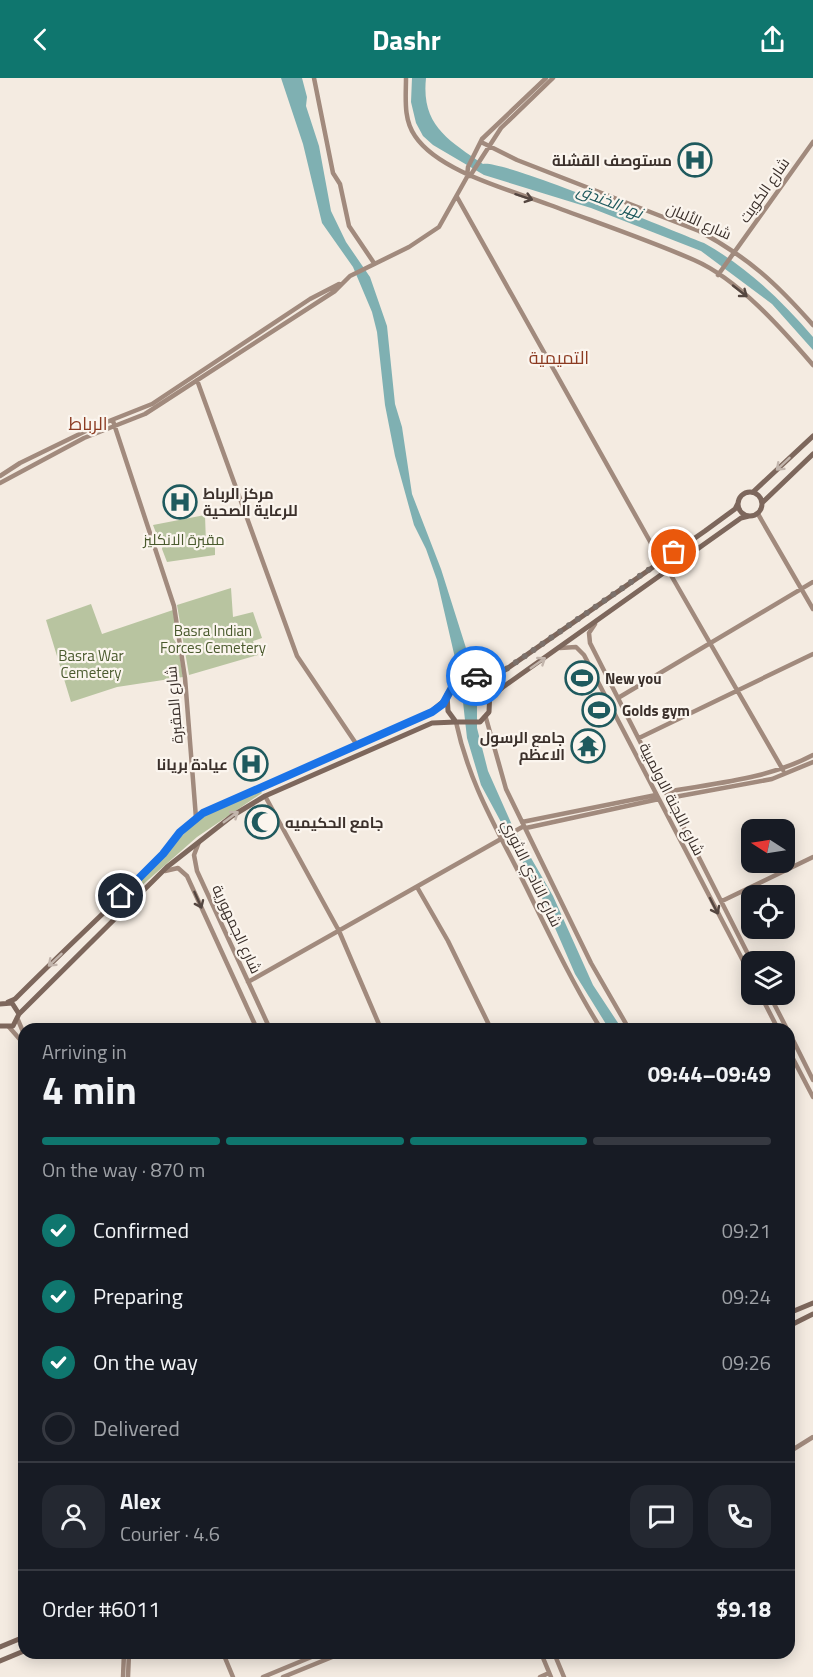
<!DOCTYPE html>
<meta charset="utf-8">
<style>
body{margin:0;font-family:"Titillium Web",Cairo,sans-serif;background:#242831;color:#f1f3f6;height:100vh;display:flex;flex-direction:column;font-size:22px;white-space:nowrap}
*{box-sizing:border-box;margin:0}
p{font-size:20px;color:#9ea1a6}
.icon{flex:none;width:33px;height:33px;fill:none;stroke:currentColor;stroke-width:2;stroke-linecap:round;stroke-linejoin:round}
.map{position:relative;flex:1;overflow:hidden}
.drawer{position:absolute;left:18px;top:945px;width:777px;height:636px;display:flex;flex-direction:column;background:#171b24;border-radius:18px;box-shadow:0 3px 15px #0003}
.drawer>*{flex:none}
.needle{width:39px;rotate:282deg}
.fabs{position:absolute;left:741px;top:741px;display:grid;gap:12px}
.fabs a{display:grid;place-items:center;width:54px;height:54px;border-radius:12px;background:#171b24;box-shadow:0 3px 15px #0003;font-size:30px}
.pin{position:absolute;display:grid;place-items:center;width:51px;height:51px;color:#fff;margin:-26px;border:3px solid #fff;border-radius:50%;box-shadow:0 2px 6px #0007}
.courier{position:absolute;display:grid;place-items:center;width:60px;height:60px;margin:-30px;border:4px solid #1a73e8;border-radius:50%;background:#fff;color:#222;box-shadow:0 2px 8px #0007}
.overview em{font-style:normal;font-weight:700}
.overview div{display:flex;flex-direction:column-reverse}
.overview{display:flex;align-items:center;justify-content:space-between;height:102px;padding:0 24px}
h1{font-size:39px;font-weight:700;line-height:45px}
.bar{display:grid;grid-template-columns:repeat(4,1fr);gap:9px 6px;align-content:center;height:72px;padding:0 24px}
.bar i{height:8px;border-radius:4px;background:#363941}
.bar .current{background:#0f766e}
.bar p{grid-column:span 4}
.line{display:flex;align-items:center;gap:15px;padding:0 24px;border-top:2px solid #363941}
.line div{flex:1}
.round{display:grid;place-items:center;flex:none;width:63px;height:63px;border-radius:18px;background:#242831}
ol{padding:0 24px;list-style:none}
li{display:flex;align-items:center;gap:18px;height:66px}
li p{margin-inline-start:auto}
li .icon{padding:6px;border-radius:50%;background:#0f766e;color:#fff;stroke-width:4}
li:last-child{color:#9ea1a6}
li i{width:33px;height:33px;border:3px solid #363941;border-radius:50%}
header{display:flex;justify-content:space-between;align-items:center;height:78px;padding:0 24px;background:#0f766e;color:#fff;font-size:27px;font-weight:700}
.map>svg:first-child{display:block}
.green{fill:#b8c4a0}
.water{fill:#7fb0b2}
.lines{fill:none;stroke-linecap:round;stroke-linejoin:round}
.secondary{stroke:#a18a7d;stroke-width:4.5}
.primary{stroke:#7d675c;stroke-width:5}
.oneway{stroke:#544640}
.oneway2{stroke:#c2b5ac}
.done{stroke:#7c716b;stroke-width:6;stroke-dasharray:0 10.8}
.route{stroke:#1a73e8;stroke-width:8}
.labels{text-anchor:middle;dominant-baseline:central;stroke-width:4.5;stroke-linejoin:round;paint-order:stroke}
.poi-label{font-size:15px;font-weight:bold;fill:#3b302b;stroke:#fbf5ee;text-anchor:start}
.street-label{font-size:15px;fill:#3b302b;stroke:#fbf5ee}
.park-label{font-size:15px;fill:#4a5a2e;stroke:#fbf5ee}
.water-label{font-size:16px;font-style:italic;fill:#1f5a5e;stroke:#fbf5ee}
.quarter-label{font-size:18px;fill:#8c3b22;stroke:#fbf5ee}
</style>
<header><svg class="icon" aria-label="back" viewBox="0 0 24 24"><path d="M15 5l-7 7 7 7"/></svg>Dashr<svg class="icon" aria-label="share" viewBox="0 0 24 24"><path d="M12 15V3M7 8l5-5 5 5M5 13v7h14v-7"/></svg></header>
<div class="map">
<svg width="813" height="1599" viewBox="0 0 813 1599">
<rect width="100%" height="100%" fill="#f4ebe1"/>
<!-- green -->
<path class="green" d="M205 437 206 466 215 467V477L167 484 162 471 163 466 158 460 153 447Z
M231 510 233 539 253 534 262 560 253 563 258 577 189 597 177 527Z
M91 526 102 556 173 532 176 554 173 560 178 568 183 599 117 609 71 624 46 542Z
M260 712 262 715 197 759 106 839 192 747 219 728Z"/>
<!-- water -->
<path class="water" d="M281 0H302L307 19 306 28 319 68 331 133 346 164 370 199 387 248 395 326 402 349 412 416 441 491 466 570 477 624V650L488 693 512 747 553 818 593 907 622 951H609L575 896 542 820 481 707 467 660 461 606 437 502 426 471 414 447 395 378 385 327 377 254 372 234 353 189 322 145 303 66Z
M412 0H426C421 47 448 62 483 86 502 81 673 153 704 165 747 189 781 222 813 259V272L772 226 701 173 591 130 484 97 433 67 423 58 416 45 411 24Z"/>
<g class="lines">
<!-- secondary -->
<path class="secondary" d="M314 0 333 95 340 106 349 148 374 185
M406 0C406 19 403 41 415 58 439 94 511 112 550 127 598 145 648 162 694 182 738 201 782 251 813 287
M481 64 517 82 699 153C749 180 776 205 813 247
M470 98 501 50 553 0
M457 119 661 483
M718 197 813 64
M197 302 297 578 357 667
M113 343 174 528 185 600 196 740
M0 398 20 385 94 349 152 326 310 221 339 206
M0 405 84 360 145 336 335 213 350 198 409 169 439 149 467 99 468 89 482 61 546 0
M758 436 813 531
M668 492 783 692
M595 546 589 555 590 565 752 884
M560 570 576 569 584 577 752 900
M618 620 813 504
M486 640 506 711 591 885 629 951
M456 644C470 710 501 757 530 817 552 862 574 908 601 951
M639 660 813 576
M666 714C716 705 768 701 813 677
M265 718 339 853 381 951
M669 720 772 701 813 684
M522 744 656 717
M526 750 659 721
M199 764 194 777 197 793 270 951
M165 793 178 790 187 798 257 951
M417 809 448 863 491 951
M722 823 813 779
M248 904 524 748
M760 916 778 951
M769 916 787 951
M18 942 24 956
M9 949 24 966
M789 954 813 1002
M789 973 813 1019
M789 1374 813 1359
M223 1575 233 1599
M541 1575 551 1599
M554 1575 564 1599
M123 1599 124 1575
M128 1599 129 1575
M263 1599 321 1575
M283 1599 342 1575
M540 1599 549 1595"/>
<!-- primary -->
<path class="primary" d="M738 426a12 12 0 1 1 24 0a12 12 0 1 1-24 0Z
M753 414 813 358
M762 425 813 376
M477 598 502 594 705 453 735 431 738 425
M477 598 490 612 489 634 480 644H456L448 633 447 616 458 603Z
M491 620 503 609 741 440 749 438
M8 924 15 921C59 877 104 835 149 791 168 772 181 750 203 735L431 634 446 621
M0 926 12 925 19 936 13 948H0
M19 936 167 789 232 738 265 718 432 645 456 644
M789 1235 813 1225
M789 1248 813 1236
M0 1569 24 1559
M0 1583 24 1573"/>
</g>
<!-- one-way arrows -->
<defs><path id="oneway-shaft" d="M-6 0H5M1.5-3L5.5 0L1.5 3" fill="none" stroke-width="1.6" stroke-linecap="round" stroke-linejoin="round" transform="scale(1.5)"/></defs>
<g class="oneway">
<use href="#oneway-shaft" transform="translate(524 119) rotate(18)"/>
<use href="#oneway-shaft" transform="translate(740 213) rotate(38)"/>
<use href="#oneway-shaft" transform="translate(198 822) rotate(66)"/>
<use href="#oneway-shaft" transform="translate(714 828) rotate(63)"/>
</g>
<g class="oneway2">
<use href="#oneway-shaft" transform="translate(783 386) rotate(137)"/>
<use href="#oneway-shaft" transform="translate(538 585) rotate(-35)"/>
<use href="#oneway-shaft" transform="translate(231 739) rotate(-36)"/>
<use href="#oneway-shaft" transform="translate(55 882) rotate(137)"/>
</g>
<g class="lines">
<!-- done -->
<path class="done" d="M476 598 502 594 674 474"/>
<!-- route -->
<path class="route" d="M121 818 163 776 180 754 203 735 432 634 443 626 454 606 476 598"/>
</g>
<!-- icons -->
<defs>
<symbol id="hospital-ring" viewBox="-11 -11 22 22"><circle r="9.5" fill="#fbf5ee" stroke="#1f5a5e" stroke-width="1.5"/><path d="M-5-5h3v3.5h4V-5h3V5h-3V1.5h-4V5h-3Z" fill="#1f5a5e"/></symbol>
<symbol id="stadium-ring" viewBox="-11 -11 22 22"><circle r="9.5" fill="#fbf5ee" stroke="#1f5a5e" stroke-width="1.5"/><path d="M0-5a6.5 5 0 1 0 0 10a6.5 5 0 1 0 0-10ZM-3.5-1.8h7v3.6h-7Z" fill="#1f5a5e"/></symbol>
<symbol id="temple-ring" viewBox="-11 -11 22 22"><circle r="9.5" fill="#fbf5ee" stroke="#1f5a5e" stroke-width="1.5"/><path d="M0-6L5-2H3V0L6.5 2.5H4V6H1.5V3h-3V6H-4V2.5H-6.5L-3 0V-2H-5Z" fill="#1f5a5e"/></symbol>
<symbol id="mosque-ring" viewBox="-11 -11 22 22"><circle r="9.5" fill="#fbf5ee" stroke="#1f5a5e" stroke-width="1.5"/><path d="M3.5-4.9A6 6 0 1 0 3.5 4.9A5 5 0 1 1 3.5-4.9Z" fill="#1f5a5e"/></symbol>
</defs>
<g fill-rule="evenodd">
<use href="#hospital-ring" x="676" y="63" width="38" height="38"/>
<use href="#hospital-ring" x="161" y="405" width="38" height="38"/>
<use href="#stadium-ring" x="563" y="581" width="38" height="38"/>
<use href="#stadium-ring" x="580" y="613" width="38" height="38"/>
<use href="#temple-ring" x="569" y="649" width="38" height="38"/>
<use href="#hospital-ring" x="232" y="667" width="38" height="38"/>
<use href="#mosque-ring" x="243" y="725" width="38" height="38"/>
</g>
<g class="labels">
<!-- poi labels -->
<g class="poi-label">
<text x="672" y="82" text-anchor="end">مستوصف القشلة</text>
<text x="203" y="415">مركز الرباط<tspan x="203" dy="17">للرعاية الصحية</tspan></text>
<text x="605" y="600">New you</text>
<text x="622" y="632">Golds gym</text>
<text x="565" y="659" text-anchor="end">جامع الرسول<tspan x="565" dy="17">الاعظم</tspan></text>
<text x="228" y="686" text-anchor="end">عيادة بريانا</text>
<text x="285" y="744">جامع الحكيميه</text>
</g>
<!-- street labels -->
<g class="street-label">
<text transform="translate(764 112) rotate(-55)">شارع الكويت</text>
<text transform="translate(699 143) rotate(24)">شارع الألبان</text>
<text transform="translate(174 627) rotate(-95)">شارع المقبرة</text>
<text transform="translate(672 721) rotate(63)">شارع اللجنة الاولمبية</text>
<text transform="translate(532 795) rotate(64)">شارع النادي الاثوري</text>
<text transform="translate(237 851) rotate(65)">شارع الجمهورية</text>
</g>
<!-- park labels -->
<g class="park-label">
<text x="184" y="461">مقبرة الانكليز</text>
<text x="213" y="552">Basra Indian<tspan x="213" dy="17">Forces Cemetery</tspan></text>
<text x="91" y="577">Basra War<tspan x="91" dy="17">Cemetery</tspan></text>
</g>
<!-- water labels -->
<g class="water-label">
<text transform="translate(610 123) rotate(21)">نهر الخندق</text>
</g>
<!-- quarter labels -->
<g class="quarter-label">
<text x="559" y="279">التميمية</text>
<text x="88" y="345">الرباط</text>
</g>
</g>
</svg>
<div class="fabs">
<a><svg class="needle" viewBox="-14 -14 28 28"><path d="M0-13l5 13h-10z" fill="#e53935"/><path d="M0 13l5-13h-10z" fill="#9ea1a6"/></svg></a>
<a><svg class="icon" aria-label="locate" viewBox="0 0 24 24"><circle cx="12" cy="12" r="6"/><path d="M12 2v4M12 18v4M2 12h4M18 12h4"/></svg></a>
<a><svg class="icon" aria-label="layers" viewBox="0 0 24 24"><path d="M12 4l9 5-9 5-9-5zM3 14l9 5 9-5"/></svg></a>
</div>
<div class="pin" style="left:674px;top:474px;background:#ea580c"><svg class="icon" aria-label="bag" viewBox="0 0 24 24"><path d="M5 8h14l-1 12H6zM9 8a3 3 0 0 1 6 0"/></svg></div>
<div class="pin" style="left:121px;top:818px;background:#1f2937"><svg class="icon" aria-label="home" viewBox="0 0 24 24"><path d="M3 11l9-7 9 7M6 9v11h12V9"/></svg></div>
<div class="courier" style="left:476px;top:598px"><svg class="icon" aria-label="car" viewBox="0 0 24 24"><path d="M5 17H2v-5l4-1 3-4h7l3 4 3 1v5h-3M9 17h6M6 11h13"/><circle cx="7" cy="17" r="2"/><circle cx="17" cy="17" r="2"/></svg></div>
<section class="drawer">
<div class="overview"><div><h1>4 min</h1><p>Arriving in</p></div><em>09:44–09:49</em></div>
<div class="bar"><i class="current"></i><i class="current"></i><i class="current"></i><i></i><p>On the way · 870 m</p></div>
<ol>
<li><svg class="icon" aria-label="check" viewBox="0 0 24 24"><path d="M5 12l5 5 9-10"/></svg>Confirmed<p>09:21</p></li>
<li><svg class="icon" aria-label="check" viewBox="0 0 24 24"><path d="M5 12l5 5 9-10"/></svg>Preparing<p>09:24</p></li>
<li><svg class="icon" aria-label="check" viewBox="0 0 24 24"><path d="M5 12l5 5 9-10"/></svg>On the way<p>09:26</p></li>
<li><i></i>Delivered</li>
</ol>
<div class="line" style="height:108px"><a class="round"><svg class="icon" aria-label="person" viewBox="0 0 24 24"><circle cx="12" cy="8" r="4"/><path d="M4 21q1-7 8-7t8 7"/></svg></a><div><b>Alex</b><p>Courier · 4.6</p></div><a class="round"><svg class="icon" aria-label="chat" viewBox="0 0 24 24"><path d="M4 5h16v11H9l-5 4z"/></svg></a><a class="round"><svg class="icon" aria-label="phone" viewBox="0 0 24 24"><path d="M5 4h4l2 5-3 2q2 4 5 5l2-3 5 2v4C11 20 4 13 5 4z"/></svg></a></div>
<div class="line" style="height:78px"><div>Order #6011</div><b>$9.18</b></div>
</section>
</div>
